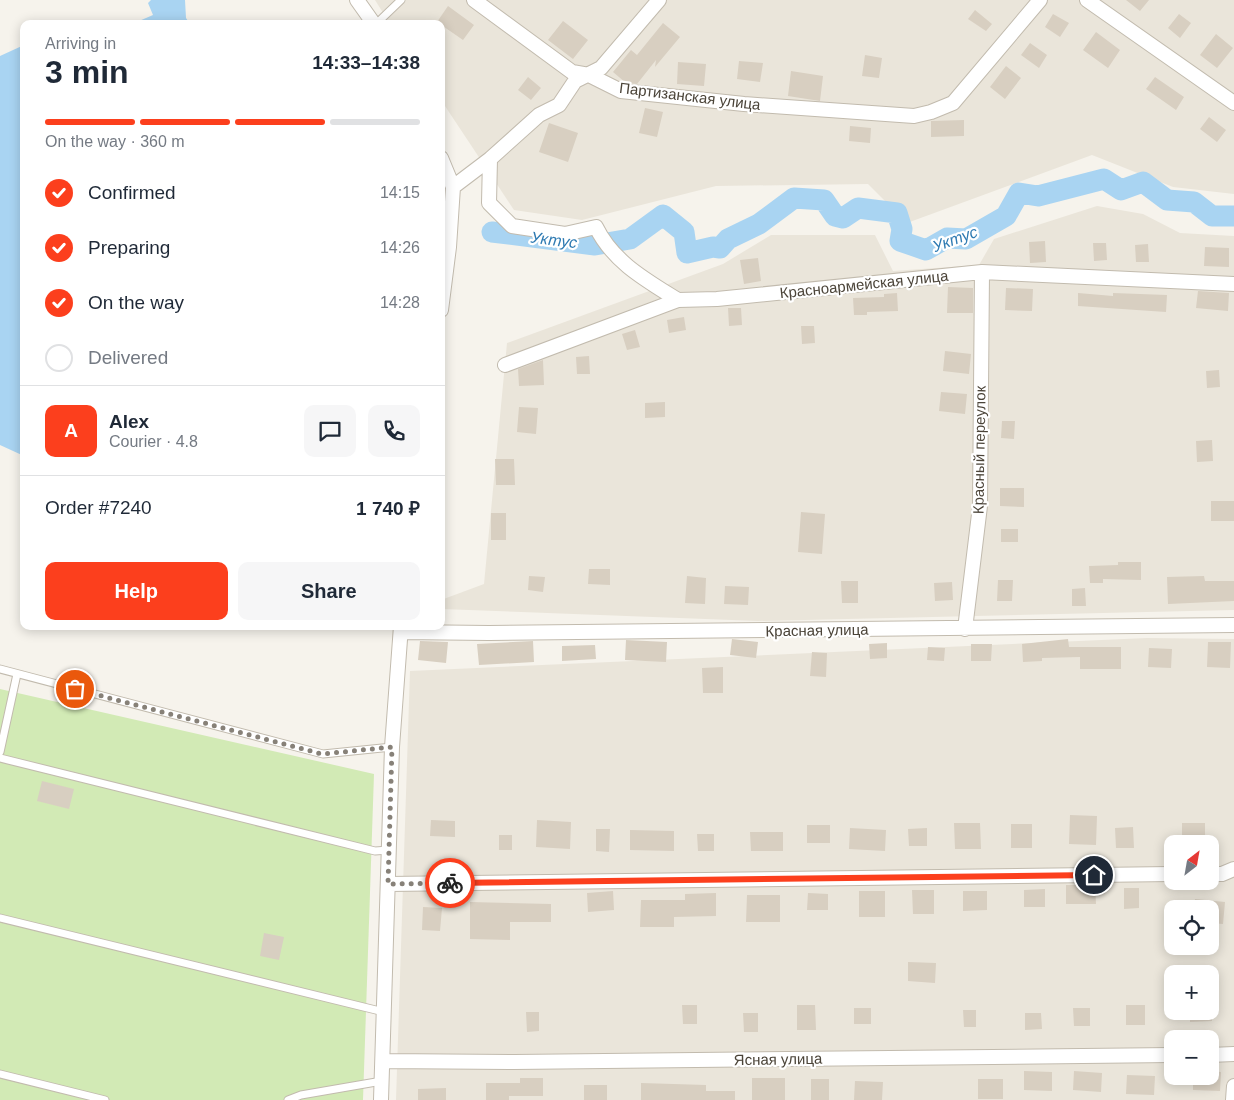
<!DOCTYPE html>
<meta charset="utf-8">
<style>
body{margin:0;font-family:Helvetica,sans-serif;background:#f6f6f7;color:#1f2937;height:100vh;display:flex;flex-direction:column;font-size:19px;white-space:nowrap}
*{box-sizing:border-box;margin:0}
p{font-size:16px;color:#747a83}
.icon{flex:none;width:28px;height:28px;fill:none;stroke:currentColor;stroke-width:2;stroke-linecap:round;stroke-linejoin:round}
.map{position:relative;flex:1;overflow:hidden}
.drawer{position:absolute;left:20px;top:20px;width:425px;height:610px;display:flex;flex-direction:column;background:#fff;border-radius:10px;box-shadow:0 2px 12px #0003}
.drawer>*{flex:none}
.needle{width:32px;rotate:31deg}
.fabs{position:absolute;left:1164px;top:835px;display:grid;gap:10px}
.fabs a{display:grid;place-items:center;width:55px;height:55px;border-radius:10px;background:#fff;box-shadow:0 2px 12px #0003;font-size:25px}
.pin{position:absolute;display:grid;place-items:center;width:42px;height:42px;color:#fff;margin:-21px;border:2px solid #fff;border-radius:50%;box-shadow:0 1px 5px #0007}
.courier{position:absolute;display:grid;place-items:center;width:50px;height:50px;margin:-25px;border:4px solid #fc3f1d;border-radius:50%;background:#fff;color:#222;box-shadow:0 1px 6px #0007}
.summary em{font-style:normal;font-weight:700}
.summary div{display:flex;flex-direction:column-reverse}
.summary{display:flex;align-items:center;justify-content:space-between;height:85px;padding:0 25px}
h1{font-size:32px;font-weight:700;line-height:38px}
.bar{display:grid;grid-template-columns:repeat(4,1fr);gap:8px 5px;align-content:center;height:60px;padding:0 25px}
.bar i{height:6px;border-radius:4px;background:#e0e1e3}
.bar .active{background:#fc3f1d}
.bar p{grid-column:span 4}
.line{display:flex;align-items:center;gap:12px;padding:0 25px;border-top:1px solid #e0e1e3}
.line div{flex:1}
.round{display:grid;place-items:center;flex:none;width:52px;height:52px;border-radius:10px;background:#f6f6f7}
ol{padding:0 25px;list-style:none}
li{display:flex;align-items:center;gap:15px;height:55px}
li p{margin-inline-start:auto}
li .icon{padding:5px;border-radius:50%;background:#fc3f1d;color:#fff;stroke-width:4}
li:last-child{color:#747a83}
li i{width:28px;height:28px;border:2px solid #e0e1e3;border-radius:50%}
.action{display:flex;gap:10px;margin-top:auto;padding:10px 25px}
.action a{flex:1;height:58px;border-radius:10px;background:#fc3f1d;color:#fff;font-size:20px;font-weight:700;line-height:58px;text-align:center}
.action a+a{background:#f6f6f7;color:#1f2937}
.map>svg:first-child{display:block}
.residential{fill:#eae5da;fill-rule:evenodd}
.green{fill:#d2eab5}
.water{fill:#a9d4f2}
.lines{fill:none;stroke-linecap:round;stroke-linejoin:round}
.river{stroke:#a9d4f2;stroke-width:21}
.building{fill:#d8cfc1}
.service-casing{stroke:#c2bbae;stroke-width:9}
.minor-casing{stroke:#c2bbae;stroke-width:16}
.service{stroke:#fff;stroke-width:7}
.minor{stroke:#fff;stroke-width:14}
.done{stroke:#878178;stroke-width:5;stroke-dasharray:0 9}
.route{stroke:#fc3f1d;stroke-width:6}
.labels{text-anchor:middle;dominant-baseline:central;stroke-width:4.5;stroke-linejoin:round;paint-order:stroke}
.street-label{font-size:15px;fill:#4b4439;stroke:#fff}
.water-label{font-size:16px;font-style:italic;fill:#2e7ab2;stroke:#fff}
</style>
<div class="map">
<svg width="1234" height="1100" viewBox="0 0 1234 1100">
<rect width="100%" height="100%" fill="#f6f3ec"/>
<!-- residential -->
<path class="residential" d="M375 0H1234V194L1173 187 1092 155 907 223 868 184 716 186 582 220 514 210 441 100V24H390Z
M1097 206 1143 214 1180 233 1234 236V610L758 621 441 609V600L484 584 507 343 723 264 771 235H875L893 271 979 265 994 239Z
M1147 638 1234 639V1100H396L410 671ZM1172 844H1210V881H1172ZM1172 909H1210V946H1172ZM1172 974H1210V1011H1172ZM1172 1039H1210V1076H1172Z"/>
<!-- green -->
<path class="green" d="M0 689 374 774 363 1100H0Z"/>
<!-- water -->
<path class="water" d="M151 0H185L186 18 190 24H132L153 15 148 3Z
M24 45V456L0 445V56Z"/>
<g class="lines">
<!-- river -->
<path class="river" d="M492 232 595 245 630 239 663 215 684 232 687 253 713 247 720 248 728 239 759 224 794 198 824 200 835 216 843 218 858 208 897 213 902 229 900 241 926 250 947 238 966 239 1006 216 1019 193 1038 196 1104 179 1121 190 1143 182 1167 200 1194 202 1212 216H1234"/>
</g>
<!-- building -->
<path class="building" d="M1126 0H1149L1140 11Z
M448 6 474 25 463 40 437 22Z
M975 10 992 24 986 31 968 19Z
M1053 14 1069 23 1060 37 1045 27Z
M1179 14 1191 23 1180 38 1168 28Z
M563 21 588 40 573 59 548 40Z
M663 23 680 37 655 67 656 60 637 84 626 83 613 72 631 50 637 55Z
M1096 32 1120 50 1108 68 1083 50Z
M1216 34 1233 48 1217 68 1200 55Z
M1030 43 1047 55 1039 68 1021 55Z
M865 55 882 58 879 78 862 76Z
M739 61 763 63 760 82 737 79Z
M678 62 706 64 704 86 677 84Z
M1006 66 1021 78 1005 99 990 87Z
M791 71 823 76 820 101 788 96Z
M528 77 541 88 531 100 518 90Z
M1155 77 1184 97 1176 110 1146 89Z
M645 108 663 112 657 137 639 133Z
M1209 117 1226 130 1217 142 1200 129Z
M964 120V136L931 137V121Z
M549 123 578 133 568 162 539 152Z
M850 126 871 128 870 143 849 141Z
M1045 241 1046 262 1030 263 1029 242Z
M1093 243H1106L1107 260 1094 261Z
M1148 244 1149 262H1136L1135 245Z
M1205 247 1229 248V267L1204 266Z
M758 258 761 281 744 284 740 260Z
M948 287 973 288V313H947Z
M1006 288 1033 289 1032 311 1005 310Z
M1198 291 1229 293 1228 311 1196 308Z
M897 293 898 311 867 312V315H854L853 298 884 297V294Z
M1078 293 1113 296V293L1167 295 1166 312 1078 306Z
M728 308H741L742 325 729 326Z
M684 317 686 330 669 333 667 320Z
M801 326H814L815 343 802 344Z
M635 330 640 347 627 350 622 334Z
M945 351 971 354 969 374 943 371Z
M589 356 590 374H577L576 357Z
M543 360 544 385 519 386 518 369Z
M1219 370 1220 387 1207 388 1206 371Z
M941 392 967 394 965 414 939 411Z
M665 402V417L645 418V403Z
M519 407 538 408 536 434 517 432Z
M1002 421H1015L1014 439 1001 438Z
M1212 440 1213 461 1197 462 1196 441Z
M495 459H514L515 485H496Z
M1000 488H1024V507L1000 506Z
M1211 501H1234V521H1211Z
M801 512 825 514 822 554 798 552Z
M491 513H506V540H491Z
M1001 529H1018V542H1001Z
M1118 562H1141V580L1103 579V583H1090L1089 566 1118 565Z
M589 569H610V585L588 584Z
M529 576 545 577 543 592 528 590Z
M687 576 706 578 705 604 685 603Z
M1204 576 1205 581H1234V601L1168 604 1167 577Z
M998 580H1013L1012 601H997Z
M841 581H858V603H842Z
M952 582 953 600 935 601 934 583Z
M725 586 749 587 748 605 724 604Z
M1085 588 1086 606H1072V589Z
M732 639 758 642 756 658 730 655Z
M1068 639 1069 647H1121V669H1080V657L1042 658V661L1023 662 1022 644Z
M626 640 667 642 666 662 625 660Z
M420 641 448 642 446 663 418 660Z
M533 641 534 662 479 665 477 644Z
M1208 642H1231L1230 668 1207 667Z
M887 643V658L870 659 869 644Z
M971 644H992L991 661H971Z
M595 645 596 659 562 661V646Z
M928 647 945 648 944 661 927 660Z
M1149 648 1172 649 1171 668 1148 667Z
M812 652 827 653 826 677 810 676Z
M723 667V693H703L702 668Z
M42 781 74 789 69 809 37 801Z
M1070 815 1097 816 1096 845 1069 844Z
M431 820 455 821V837L430 836Z
M537 820 571 822 570 849 536 847Z
M954 823H980L981 849H955Z
M1182 823H1205V842L1182 841Z
M1011 824H1032V848H1011Z
M807 825H830V843H807Z
M1133 827 1134 848H1116L1115 828Z
M850 828 886 830 885 851 849 849Z
M927 828V846H909L908 829Z
M596 829H610L609 852 596 851Z
M630 830 674 831V851L630 850Z
M750 832H783V851H751Z
M697 834H714V851H698Z
M499 835H512V850H499Z
M1066 885H1095L1096 904H1066Z
M1124 888H1139V908L1124 909Z
M1045 889V907H1024V890Z
M912 890H934V914H913Z
M613 891 614 910 588 912 587 893Z
M859 891H885V917H859Z
M963 891H987V910L963 911Z
M716 893V916L674 917V927H640L641 900H685V894Z
M808 893 828 894V910H807Z
M747 895H780V922H746Z
M1195 899 1225 902 1223 924 1210 923V909H1194Z
M470 902 551 904V922H510V940L470 939Z
M423 907 442 908 440 931 422 930Z
M264 933 284 937 279 960 260 956Z
M908 962 936 963 935 983 908 981Z
M682 1005H697V1024H683Z
M797 1005H815L816 1030H797Z
M1126 1005H1145V1025H1126Z
M854 1008H871V1024H854Z
M1073 1008H1090V1026H1074Z
M963 1010H976V1027H964Z
M1190 1011H1212V1021L1190 1022Z
M526 1012H539V1031L527 1032Z
M743 1013H758V1032H744Z
M1025 1013H1041L1042 1029 1025 1030Z
M1024 1071 1052 1072V1091L1024 1090Z
M1074 1071 1102 1073 1101 1092 1073 1090Z
M1210 1071 1221 1072 1220 1091 1193 1090V1076H1210Z
M1127 1075 1155 1076 1154 1095 1126 1094Z
M520 1078H543V1096H509V1100H486V1083H520Z
M752 1078H785V1100H752Z
M811 1079H829V1100H811Z
M978 1079H1003V1099H978Z
M855 1081 883 1082 882 1100H854Z
M641 1083 706 1085V1091H735V1100H641Z
M584 1085H607V1100H584Z
M446 1088V1100H418V1089Z"/>
<g class="lines">
<defs>
<path id="service" d="M376 24 401 0
M0 669 323 754 392 747
M0 752 17 674
M0 758 375 851 389 850
M0 918 384 1012
M0 1074 105 1100
M288 1100 301 1095 382 1081"/>
<path id="minor" d="M357 0 374 24
M474 0 572 72 589 75 621 91 744 104 914 116 931 112 953 103 1040 0
M1087 0 1234 103
M441 158 453 187 449 247 441 310
M490 159 489 203 512 226 565 234 596 227C613 262 646 280 678 300
M453 187 490 159 539 115 559 105 575 81 601 68 659 0
M505 365 678 300 717 299 982 272 1234 284
M965 629 980 506 982 272
M401 632 489 633 1234 625
M1210 874H1222L1234 869
M388 884 1172 874
M1210 1055 1234 1054
M383 1061 514 1062 1172 1055
M381 1100 392 747 401 626
M1233 1100 1234 1086"/>
</defs>
<!-- service casing -->
<use href="#service" class="service-casing"/>
<!-- minor casing -->
<use href="#minor" class="minor-casing"/>
<!-- service -->
<use href="#service" class="service"/>
<!-- minor -->
<use href="#minor" class="minor"/>
</g>
<g class="lines">
<!-- done -->
<path class="done" d="M75 689 322 754 392 747 388 884 450 883"/>
<!-- route -->
<path class="route" d="M450 883 1094 875"/>
</g>
<g class="labels">
<!-- street labels -->
<g class="street-label">
<text transform="translate(690 96) rotate(7)">Партизанская улица</text>
<text transform="translate(864 284) rotate(-6)">Красноармейская улица</text>
<text transform="translate(979 450) rotate(-89)">Красный переулок</text>
<text transform="translate(817 630) rotate(-1)">Красная улица</text>
<text transform="translate(778 1059) rotate(-1)">Ясная улица</text>
</g>
<!-- water labels -->
<g class="water-label">
<text transform="translate(955 239) rotate(-20)">Уктус</text>
<text transform="translate(554 240) rotate(7)">Уктус</text>
</g>
</g>
</svg>
<div class="fabs">
<a><svg class="needle" viewBox="-14 -14 28 28"><path d="M0-13l5 13h-10z" fill="#e53935"/><path d="M0 13l5-13h-10z" fill="#747a83"/></svg></a>
<a><svg class="icon" aria-label="locate" viewBox="0 0 24 24"><circle cx="12" cy="12" r="6"/><path d="M12 2v4M12 18v4M2 12h4M18 12h4"/></svg></a>
<a>+</a>
<a>−</a>
</div>
<div class="pin" style="left:75px;top:689px;background:#ea580c"><svg class="icon" aria-label="bag" viewBox="0 0 24 24"><path d="M5 8h14l-1 12H6zM9 8a3 3 0 0 1 6 0"/></svg></div>
<div class="pin" style="left:1094px;top:875px;background:#1f2937"><svg class="icon" aria-label="home" viewBox="0 0 24 24"><path d="M3 11l9-7 9 7M6 9v11h12V9"/></svg></div>
<div class="courier" style="left:450px;top:883px"><svg class="icon" aria-label="bike" viewBox="0 0 24 24"><circle cx="6" cy="16" r="4"/><circle cx="18" cy="16" r="4"/><path d="M6 16l4-8h5l3 8M10 8l3 8H6M13 5h3"/></svg></div>
<section class="drawer">
<div class="summary"><div><h1>3 min</h1><p>Arriving in</p></div><em>14:33–14:38</em></div>
<div class="bar"><i class="active"></i><i class="active"></i><i class="active"></i><i></i><p>On the way · 360 m</p></div>
<ol>
<li><svg class="icon" aria-label="check" viewBox="0 0 24 24"><path d="M5 12l5 5 9-10"/></svg>Confirmed<p>14:15</p></li>
<li><svg class="icon" aria-label="check" viewBox="0 0 24 24"><path d="M5 12l5 5 9-10"/></svg>Preparing<p>14:26</p></li>
<li><svg class="icon" aria-label="check" viewBox="0 0 24 24"><path d="M5 12l5 5 9-10"/></svg>On the way<p>14:28</p></li>
<li><i></i>Delivered</li>
</ol>
<div class="line" style="height:90px"><b class="round" style="background:#fc3f1d;color:#fff">A</b><div><b>Alex</b><p>Courier · 4.8</p></div><a class="round"><svg class="icon" aria-label="chat" viewBox="0 0 24 24"><path d="M4 5h16v11H9l-5 4z"/></svg></a><a class="round"><svg class="icon" aria-label="phone" viewBox="0 0 24 24"><path d="M5 4h4l2 5-3 2q2 4 5 5l2-3 5 2v4C11 20 4 13 5 4z"/></svg></a></div>
<div class="line" style="height:65px"><div>Order #7240</div><b>1 740 ₽</b></div>
<div class="action"><a>Help</a><a>Share</a></div>
</section>
</div>
